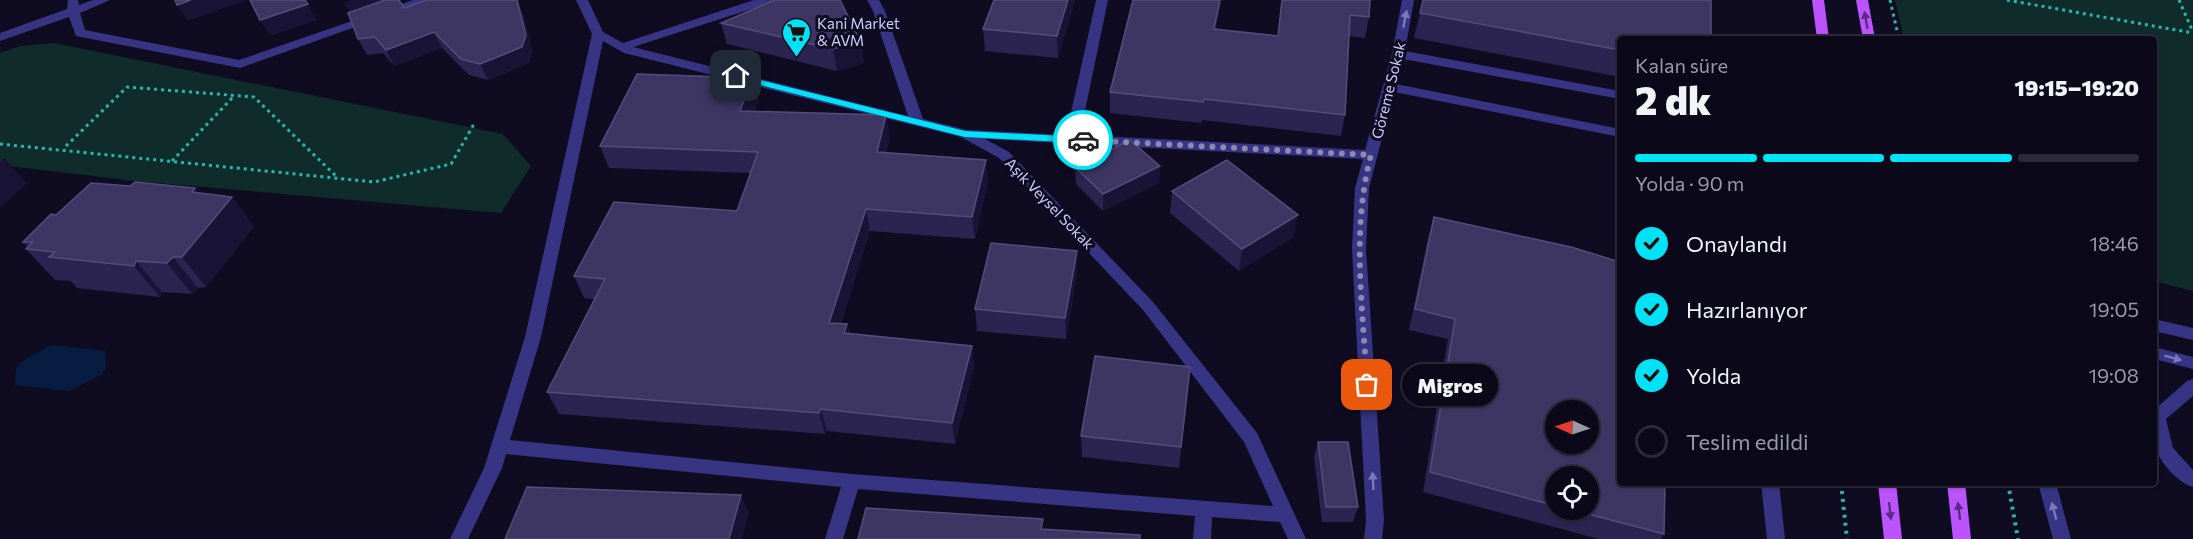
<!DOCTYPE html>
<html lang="tr">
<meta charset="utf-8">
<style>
body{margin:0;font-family:Commissioner,sans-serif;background:#141222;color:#f1f3f6;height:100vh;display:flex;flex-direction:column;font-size:22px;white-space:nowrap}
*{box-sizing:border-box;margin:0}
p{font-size:20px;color:#9a9aa2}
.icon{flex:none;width:33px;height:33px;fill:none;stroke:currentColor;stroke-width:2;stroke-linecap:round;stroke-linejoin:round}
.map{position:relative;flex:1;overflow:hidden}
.panel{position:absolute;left:1617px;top:36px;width:540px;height:450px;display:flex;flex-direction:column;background:#0b0919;border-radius:6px;box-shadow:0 2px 4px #0004,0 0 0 2px #2b2a38}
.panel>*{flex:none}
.needle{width:39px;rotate:273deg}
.controls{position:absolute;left:1545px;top:400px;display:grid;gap:12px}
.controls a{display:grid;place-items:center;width:54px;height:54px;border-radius:50%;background:#0b0919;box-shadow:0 2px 4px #0004,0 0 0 2px #2b2a38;font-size:30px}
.pin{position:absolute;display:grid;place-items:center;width:51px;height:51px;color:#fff;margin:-26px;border-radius:12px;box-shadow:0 3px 9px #0006}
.courier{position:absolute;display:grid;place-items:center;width:60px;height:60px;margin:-30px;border:4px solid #00e3f7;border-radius:50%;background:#fff;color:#222;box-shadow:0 2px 8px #0007}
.bubble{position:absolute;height:42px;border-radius:21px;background:#0b0919;box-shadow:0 2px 4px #0004,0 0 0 2px #2b2a38;font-size:20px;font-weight:800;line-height:42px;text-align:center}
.summary em{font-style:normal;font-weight:800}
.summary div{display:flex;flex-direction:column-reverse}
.summary{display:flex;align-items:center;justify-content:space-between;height:102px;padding:0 18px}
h1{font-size:39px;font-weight:800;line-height:45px}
.bar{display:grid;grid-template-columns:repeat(4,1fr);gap:9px 6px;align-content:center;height:72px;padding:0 18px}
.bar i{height:8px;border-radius:4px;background:#2b2a38}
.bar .on{background:#00e3f7}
.bar p{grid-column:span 4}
ol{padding:0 18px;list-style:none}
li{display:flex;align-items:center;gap:18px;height:66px}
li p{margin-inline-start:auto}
li .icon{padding:6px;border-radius:50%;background:#00e3f7;color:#111;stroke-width:4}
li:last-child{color:#9a9aa2}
li i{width:33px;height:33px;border:3px solid #2b2a38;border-radius:50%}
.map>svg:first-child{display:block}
.green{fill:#0f2b2a}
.water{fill:#061c40}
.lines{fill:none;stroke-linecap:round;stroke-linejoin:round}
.path-far1{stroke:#27b8ad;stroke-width:3;stroke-dasharray:3 4;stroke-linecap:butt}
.path{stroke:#27b8ad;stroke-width:4;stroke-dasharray:3 5;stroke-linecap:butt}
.service{fill:#363483;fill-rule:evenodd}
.minor{fill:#363483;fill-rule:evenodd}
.tertiary{fill:#363483;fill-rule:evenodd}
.primary{fill:#bb53ff;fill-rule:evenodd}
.wall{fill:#2b2450;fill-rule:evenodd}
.shaded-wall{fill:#191335}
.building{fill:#3d3663;stroke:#544d7b;stroke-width:1.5;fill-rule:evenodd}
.oneway{fill:#7c78bb}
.oneway2{fill:#5c2c85}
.route{fill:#00e3f7}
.done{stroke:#8d89b1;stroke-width:6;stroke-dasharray:0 10.8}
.labels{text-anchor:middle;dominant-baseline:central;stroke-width:6;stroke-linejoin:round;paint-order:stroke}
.poi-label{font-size:15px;fill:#d1ccff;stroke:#0f0c21;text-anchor:start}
.street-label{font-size:15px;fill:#d1ccff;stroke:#0f0c21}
</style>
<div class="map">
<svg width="2193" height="539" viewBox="0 0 2193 539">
<rect width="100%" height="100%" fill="#0f0c21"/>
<!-- green -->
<path class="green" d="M1895 0H2193V291L2154 281V39H1904Z
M54 43 503 134 531 166 501 213 135 181 0 165V53L20 46Z"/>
<!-- water -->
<path class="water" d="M51 345 105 351 106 368 102 374 70 391 15 385 16 369 21 362Z"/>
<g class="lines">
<!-- path-far1 -->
<path class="path-far1" d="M1890 0 1899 39
M2007 0 2193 33
M2179 0 2193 32
M0 144 374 182 451 164 474 124
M66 146 127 87 254 97 338 178
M172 161 234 96"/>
<!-- path -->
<path class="path" d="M1841 483 1847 539
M2008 483 2018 539"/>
<!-- service -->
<path class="service" d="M1761 483H1779L1785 539H1767Z"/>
<!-- minor -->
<path class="minor" d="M68 0H78L79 5 93 0H110L80 13 85 30 239 60 413 0H431L240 68 76 36 69 17 0 41V33L67 9Z
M576 0H588L603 32 623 43 754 0H772L770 3 633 47 908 116 873 11 867 0H879L885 11 923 119 967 130 1066 135 1096 0H1108L1080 135 1365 150 1392 54 1402 0H1414L1405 51 1620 91V99L1403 59 1396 84 1620 129V137L1394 92 1369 188 1366 249 1384 520 1382 539H1364L1366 520 1352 249 1355 188 1363 159 985 139 1009 152 1153 302 1257 433 1306 539H1288L1280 522 1212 517 1211 539H1193L1195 516 858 489 843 539H825L841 487 506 454 502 468 468 539H450L484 468 525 337 592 34ZM603 41 624 53 961 137 999 158 1143 310 1244 442 1273 506 852 474 510 440 541 337Z"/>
<!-- tertiary -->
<path class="tertiary" d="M2154 319 2193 328V340L2154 331Z
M2154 347 2193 357V369L2154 359Z
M2193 379V396L2166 419 2173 448 2193 470V487C2177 482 2159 462 2154 444 2152 434 2154 420 2154 410L2187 381Z
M2038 483H2056L2071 539H2053Z"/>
<!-- primary -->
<path class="primary" d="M1812 0H1824L1829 39H1817Z
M1856 0H1868L1875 39H1863Z
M1878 483H1896L1902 539H1884Z
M1947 483H1965L1971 539H1953Z"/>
</g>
<!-- wall -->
<path class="wall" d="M1075 0 1058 58 985 51 983 29Z
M1282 0 1369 17 1365 38 1349 36 1345 115 1341 136 1202 120 1201 123 1110 113V92L1216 29 1278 36Z
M1423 0 1620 39V77L1414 38Z
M344 2 404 8 524 16 532 51 529 63 488 80 469 75 442 48 394 66 383 53 367 55 358 39 350 12Z
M721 23 860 41 864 63 837 71 727 44Z
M759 100 755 111 890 137 886 153 988 182 975 239 870 231 841 323 847 324 850 334 972 346 974 367 955 444 827 431 825 434 559 414 547 392 594 299 584 298 574 276 737 211 750 173 609 168 600 146Z
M1160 166 1159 183 1103 211 1076 184 1075 167Z
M1172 191 1294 237 1239 271 1170 213Z
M199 193 232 197 254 227 206 287 198 288 192 294 162 292 160 297 77 288 71 281 55 280 26 249 28 247 23 242 56 215Z
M1620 210V483L1664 534 1661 539H1599L1423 492 1448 339 1409 330 1428 238 1434 217 1617 261 1618 214ZM1556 477 1588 510H1556Z
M1077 273 1066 339 977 331 975 309Z
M1190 367 1179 468 1082 457 1081 436Z
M1318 442 1358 507 1353 522H1322L1314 457Z"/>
<!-- shaded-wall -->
<path class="shaded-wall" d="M191 0H246L188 21 177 5Z
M351 0H397L353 18 344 2Z
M517 0 524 16 532 51 529 63 488 80 480 64Z
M1068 0H1075L1058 58 1057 36Z
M1220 0H1222L1212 50 1214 29Z
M308 4 317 20 270 36 260 20Z
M434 32 442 48 394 66 386 50Z
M860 41 864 63 837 71 833 49Z
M753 78 759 100 746 133 740 111Z
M886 115 890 137 880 174 877 152Z
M5 158 27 183 0 208V162Z
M986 160 988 182 975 239 972 217Z
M1160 166 1159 183 1103 211V194Z
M195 188 216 215 232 197 254 227 206 287 182 257 192 192Z
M866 209 870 231 835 344 829 323Z
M1298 215 1294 237 1239 271 1242 249Z
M1077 251V273L1066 339 1065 318Z
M173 257 198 288 192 294 167 263Z
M136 261 162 292 160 297 134 266Z
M847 324 852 345 844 333Z
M972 346 974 367 955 444 952 423Z
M821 409 827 431 825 434 819 413Z
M741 495 749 513 742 539H729Z"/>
<!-- building -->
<path class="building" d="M175 0H191L177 5Z
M250 0H305L308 4 260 20Z
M385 0H399L404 8 427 0H517L526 35 522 47 480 64 461 59 434 32 386 50 375 37 358 39 348 13Z
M775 0H840L860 41 833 49 721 23Z
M994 0H1068L1057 36 983 29Z
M1133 0H1220L1214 29 1278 36 1282 0H1370L1369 17 1350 15 1345 115 1204 99 1203 102 1110 92Z
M1423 0H1711V39H1620V50L1420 13Z
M637 74 753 78 740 111 886 115 877 152 986 160 972 217 866 209 829 323 847 324 844 333 972 346 952 423 821 409 819 413 547 392 605 279 574 276 614 202 737 211 758 152 600 146Z
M1130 140 1160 166 1103 194 1075 167Z
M1227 160 1298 215 1242 249 1172 191Z
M135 182 195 188 192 192 232 197 182 257H173L167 263 136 261 134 266 49 257 55 252 26 249 33 242H23L51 214 56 215 91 183 130 186Z
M1434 217 1571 247 1620 262V483H1665L1664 534 1573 510H1588V477H1556V506L1430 472 1455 319 1415 309ZM1556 411H1588V444H1556Z
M991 243 1077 251 1065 318 975 309Z
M1095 356 1190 367 1181 447 1081 436Z
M1318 442H1348L1358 507H1326Z
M527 487 741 495 729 539H505Z
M866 508 1043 519 1041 529 1140 535V539H858Z"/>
<!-- one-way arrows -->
<defs><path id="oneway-solid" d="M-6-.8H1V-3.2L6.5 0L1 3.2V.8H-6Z" transform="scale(1.5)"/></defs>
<g class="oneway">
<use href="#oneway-solid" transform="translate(1405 19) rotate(-79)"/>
<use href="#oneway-solid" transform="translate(2173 358) rotate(15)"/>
<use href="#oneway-solid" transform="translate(1373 481) rotate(-93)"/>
<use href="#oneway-solid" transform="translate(2054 511) rotate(-105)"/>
</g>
<g class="oneway2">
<use href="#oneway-solid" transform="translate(1866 20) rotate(-100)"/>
<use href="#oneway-solid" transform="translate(1890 511) rotate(84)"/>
<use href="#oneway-solid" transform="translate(1959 511) rotate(-97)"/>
</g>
<!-- route -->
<path class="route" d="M736 74 965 131 1083 137 1087 140 1083 143 965 137 733 78 732 76Z"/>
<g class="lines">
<!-- done -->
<path class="done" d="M1083 140 1371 155C1351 230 1363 308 1367 385"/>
</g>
<!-- icons -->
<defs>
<symbol id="supermarket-pin" viewBox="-11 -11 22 30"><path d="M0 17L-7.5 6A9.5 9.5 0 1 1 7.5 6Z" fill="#00e3f7" stroke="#0f0c21"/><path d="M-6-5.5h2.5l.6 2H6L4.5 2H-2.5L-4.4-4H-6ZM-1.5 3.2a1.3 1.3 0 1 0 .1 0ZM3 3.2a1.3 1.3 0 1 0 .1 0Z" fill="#111"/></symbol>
</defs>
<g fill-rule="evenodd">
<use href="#supermarket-pin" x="780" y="16" width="33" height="45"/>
</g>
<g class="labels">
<!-- poi labels -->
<g class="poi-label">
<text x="817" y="23">Kani Market<tspan x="817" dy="17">&amp; AVM</tspan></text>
</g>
<!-- street labels -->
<g class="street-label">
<text transform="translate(1388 90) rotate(-76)">Göreme Sokak</text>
<text transform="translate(1050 203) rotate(46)">Aşık Veysel Sokak</text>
</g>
</g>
</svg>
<div class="controls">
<a><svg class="needle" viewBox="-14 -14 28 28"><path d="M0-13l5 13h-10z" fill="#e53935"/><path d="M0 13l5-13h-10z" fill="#9a9aa2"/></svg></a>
<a><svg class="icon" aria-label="locate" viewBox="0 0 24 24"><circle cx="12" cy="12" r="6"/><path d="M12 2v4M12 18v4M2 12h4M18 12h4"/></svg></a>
</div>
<div class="pin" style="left:1367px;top:385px;background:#ea580c"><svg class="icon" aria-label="bag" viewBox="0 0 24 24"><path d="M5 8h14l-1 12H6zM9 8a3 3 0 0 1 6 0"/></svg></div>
<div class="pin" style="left:736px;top:76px;background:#1f2937"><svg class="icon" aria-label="home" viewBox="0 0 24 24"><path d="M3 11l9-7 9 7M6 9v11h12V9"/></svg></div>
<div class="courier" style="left:1083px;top:140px"><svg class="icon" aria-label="car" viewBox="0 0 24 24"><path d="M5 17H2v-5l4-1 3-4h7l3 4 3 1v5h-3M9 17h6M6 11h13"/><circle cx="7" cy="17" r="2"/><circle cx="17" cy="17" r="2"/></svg></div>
<div class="bubble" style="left:1402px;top:364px;width:96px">Migros</div>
<section class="panel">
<div class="summary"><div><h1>2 dk</h1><p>Kalan süre</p></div><em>19:15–19:20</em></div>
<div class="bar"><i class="on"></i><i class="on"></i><i class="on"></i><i></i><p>Yolda · 90 m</p></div>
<ol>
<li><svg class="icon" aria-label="check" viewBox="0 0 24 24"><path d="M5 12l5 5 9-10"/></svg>Onaylandı<p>18:46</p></li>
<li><svg class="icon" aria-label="check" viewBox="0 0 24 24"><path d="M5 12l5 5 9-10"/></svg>Hazırlanıyor<p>19:05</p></li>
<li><svg class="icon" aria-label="check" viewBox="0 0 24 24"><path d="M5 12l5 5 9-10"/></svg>Yolda<p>19:08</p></li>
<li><i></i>Teslim edildi</li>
</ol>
</section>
</div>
